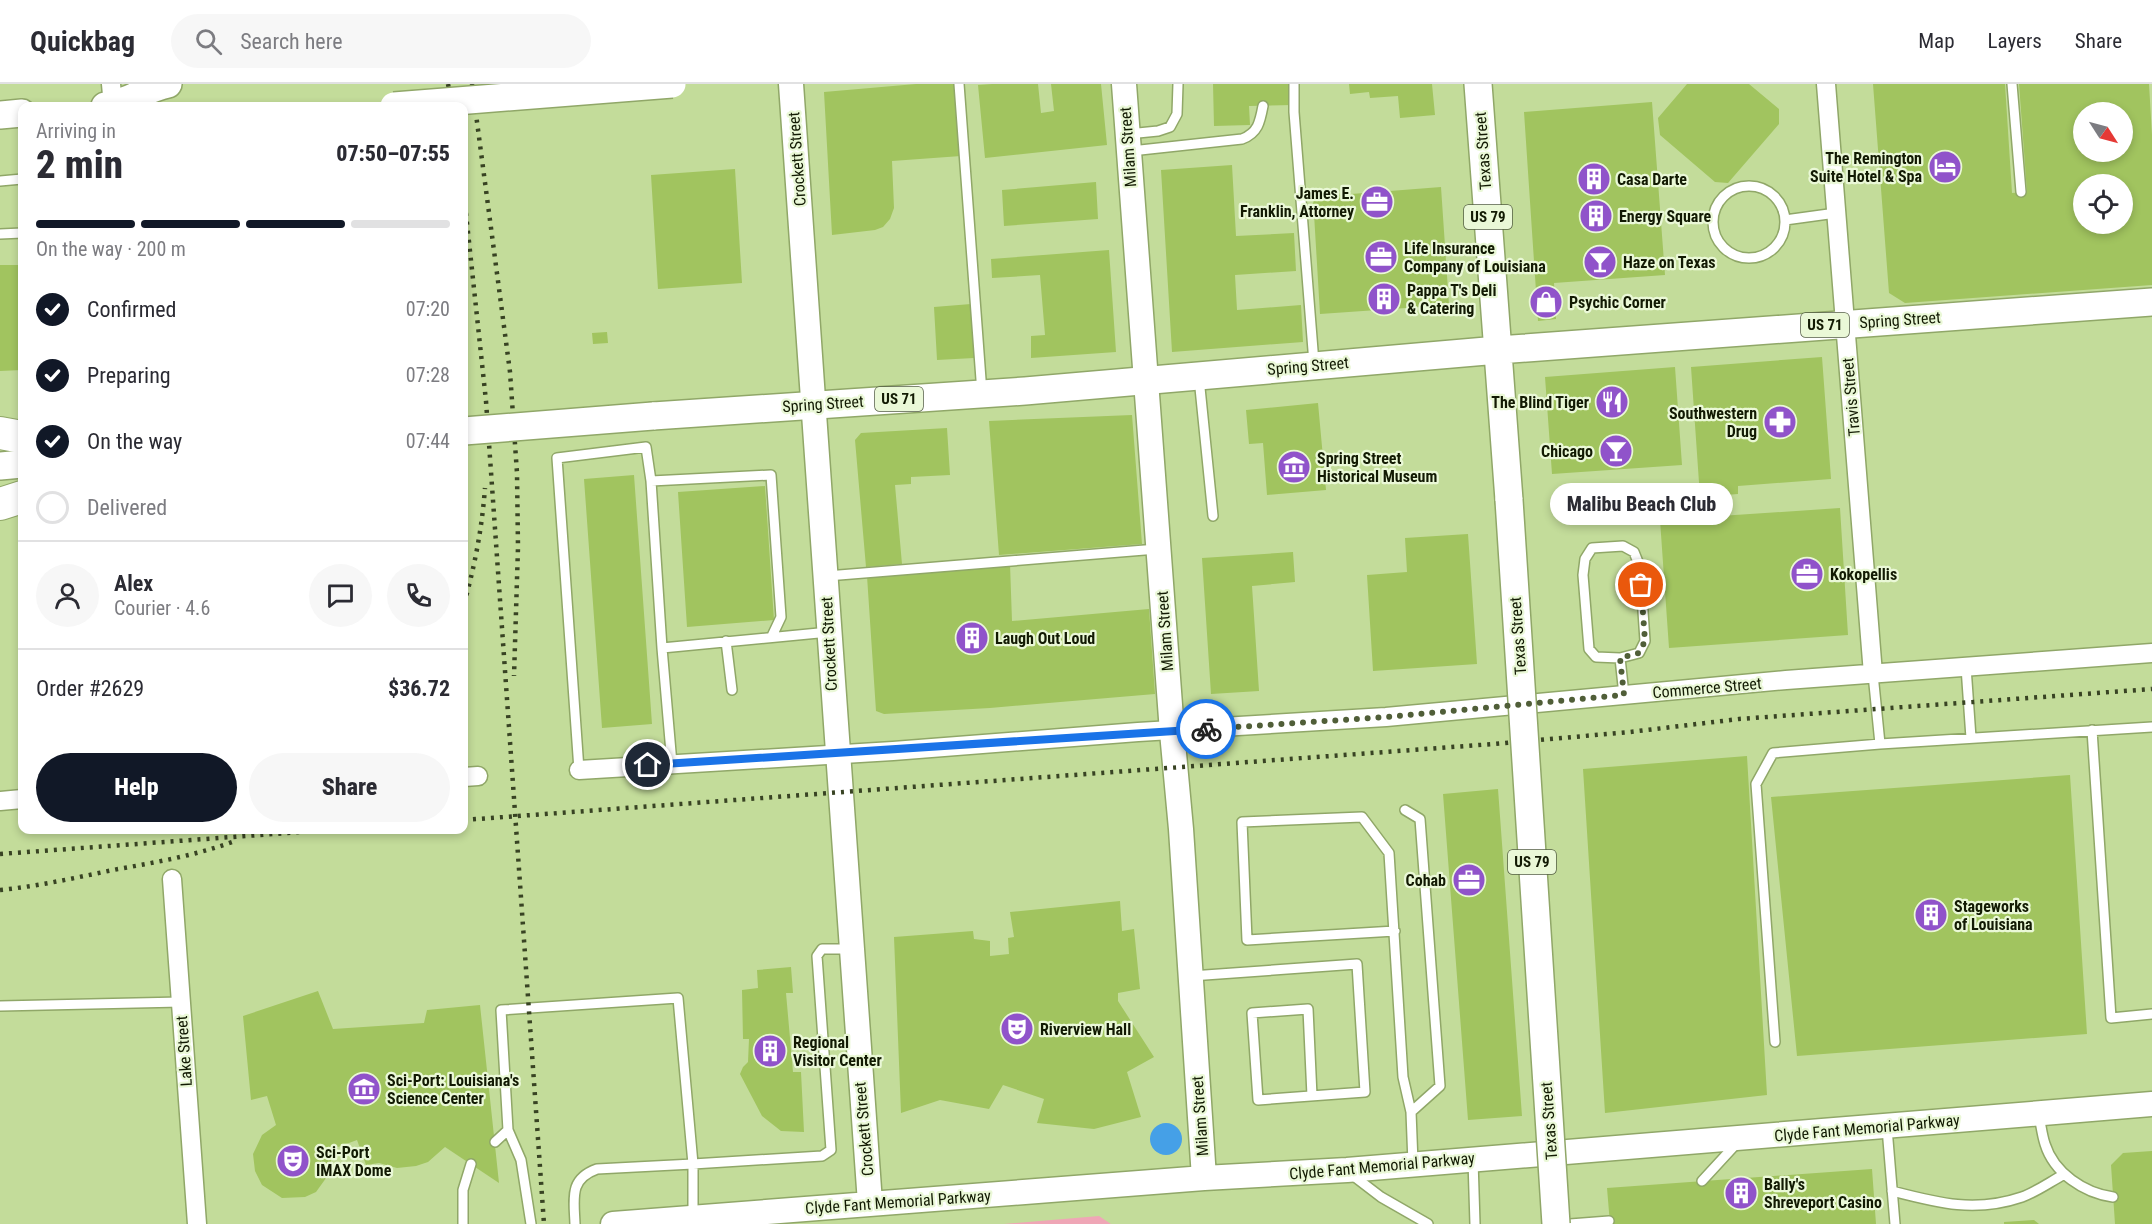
<!DOCTYPE html>
<meta charset="utf-8">
<style>
body{margin:0;font-family:"Roboto Condensed",sans-serif;background:#f7f7f7;color:#2b2b33;height:100vh;display:flex;flex-direction:column;font-size:22px;white-space:nowrap}
*{box-sizing:border-box;margin:0}
p{font-size:20px;color:#7c7c81}
.icon{flex:none;width:33px;height:33px;fill:none;stroke:currentColor;stroke-width:2;stroke-linecap:round;stroke-linejoin:round}
.map{position:relative;flex:1;overflow:hidden}
.details{position:absolute;left:18px;top:18px;width:450px;height:732px;display:flex;flex-direction:column;background:#fff;border-radius:12px;box-shadow:0 3px 9px #0003}
.details>*{flex:none}
.needle{width:39px;rotate:126deg}
.buttons{position:absolute;left:2073px;top:18px;display:grid;gap:12px}
.buttons a{display:grid;place-items:center;width:60px;height:60px;border-radius:50%;background:#fff;box-shadow:0 3px 9px #0003;font-size:30px}
.pin{position:absolute;display:grid;place-items:center;width:51px;height:51px;color:#fff;margin:-26px;border:3px solid #fff;border-radius:50%;box-shadow:0 2px 6px #0007}
.courier{position:absolute;display:grid;place-items:center;width:60px;height:60px;margin:-30px;border:4px solid #1a73e8;border-radius:50%;background:#fff;color:#222;box-shadow:0 2px 8px #0007}
.bubble{position:absolute;height:42px;border-radius:21px;background:#fff;box-shadow:0 3px 9px #0003;font-size:20px;font-weight:800;line-height:42px;text-align:center}
.summary em{font-style:normal;font-weight:800}
.summary div{display:flex;flex-direction:column-reverse}
.summary{display:flex;align-items:center;justify-content:space-between;height:102px;padding:0 18px}
h1{font-size:39px;font-weight:800;line-height:45px}
.bar{display:grid;grid-template-columns:repeat(4,1fr);gap:9px 6px;align-content:center;height:72px;padding:0 18px}
.bar i{height:8px;border-radius:4px;background:#e1e1e2}
.bar .selected{background:#111827}
.bar p{grid-column:span 4}
.line{display:flex;align-items:center;gap:15px;padding:0 18px;border-top:2px solid #e1e1e2}
.line div{flex:1}
.round{display:grid;place-items:center;flex:none;width:63px;height:63px;border-radius:32px;background:#f7f7f7}
ol{padding:0 18px;list-style:none}
li{display:flex;align-items:center;gap:18px;height:66px}
li p{margin-inline-start:auto}
li .icon{padding:6px;border-radius:50%;background:#111827;color:#fff;stroke-width:4}
li:last-child{color:#7c7c81}
li i{width:33px;height:33px;border:3px solid #e1e1e2;border-radius:50%}
.action{display:flex;gap:12px;margin-top:auto;padding:12px 18px}
.action a{flex:1;height:69px;border-radius:36px;background:#111827;color:#fff;font-size:24px;font-weight:800;line-height:69px;text-align:center}
.action a+a{background:#f7f7f7;color:#2b2b33}
header{display:flex;align-items:center;gap:36px;box-sizing:border-box;height:84px;padding:0 30px;background:#fff;border-bottom:2px solid #e1e1e2}
header strong{font-size:28px}
nav{display:flex;gap:33px;margin-inline-start:auto;font-size:21px}
.search{width:420px;height:54px;background:#f7f7f7;display:flex;align-items:center;gap:15px;box-sizing:border-box;padding:0 21px;border-radius:33px;color:#7c7c81;font-size:22px}
.map>svg:first-child{display:block}
.green{fill:#efa6b6}
.water{fill:#45a0e7}
.building{fill:#a1c45f;fill-rule:evenodd}
.lines{fill:none;stroke-linecap:round;stroke-linejoin:round}
.lane-casing{stroke:#90a768;stroke-width:12}
.street-casing{stroke:#90a768;stroke-width:21}
.secondary-casing{stroke:#90a768;stroke-width:27}
.primary-casing{stroke:#90a768;stroke-width:30}
.highway-casing{stroke:#90a768;stroke-width:34}
.lane{stroke:#fff;stroke-width:9}
.street{stroke:#fff;stroke-width:18}
.secondary{stroke:#fff;stroke-width:24}
.primary{stroke:#fff;stroke-width:27}
.highway{stroke:#fff;stroke-width:32}
.rail{stroke:#384323;stroke-width:4.5;stroke-dasharray:3 6;stroke-linecap:butt}
.primary-bridge-casing{stroke:#90a768;stroke-width:30;stroke-linecap:butt}
.primary-bridge{stroke:#fff;stroke-width:27}
.done{stroke:#505e38;stroke-width:6;stroke-dasharray:0 10.8}
.route{stroke:#1a73e8;stroke-width:8}
.labels{text-anchor:middle;dominant-baseline:central;stroke-width:4.5;stroke-linejoin:round;paint-order:stroke}
.shield{fill:#eaf8d7;stroke:#535d43;stroke-width:1.5}
.shield-label{font-size:15px;font-weight:bold;fill:#121a03}
.street-label{font-size:16px;fill:#121a03;stroke:#eaf8d7}
.poi-label{font-size:16px;font-weight:bold;fill:#121a03;stroke:#eaf8d7;text-anchor:start}
</style>
<header>
<strong>Quickbag</strong>
<div class="search"><svg class="icon" aria-label="search" viewBox="0 0 24 24"><circle cx="10" cy="10" r="6"/><path d="M15 15l6 6"/></svg>Search here</div>
<nav><a>Map</a><a>Layers</a><a>Share</a></nav>
</header>
<div class="map">
<svg width="2152" height="1140" viewBox="0 0 2152 1140">
<rect width="100%" height="100%" fill="#c3dc9a"/>
<!-- green -->
<path class="green" d="M1099 1132 1111 1140H1004Z"/>
<!-- water -->
<path class="water" d="M1150 1055a16 16 0 1 1 32 0a16 16 0 1 1-32 0Z"/>
<!-- building -->
<path class="building" d="M916 0H957L961 72 892 77 894 124 890 135 883 143 875 146 832 151 824 8Z
M992 0H1038L1041 29 1054 27 1051 0H1101L1107 61 985 74 978 1Z
M1213 0H1291L1292 21 1249 22 1250 41 1214 42Z
M1349 0H1432L1435 31 1400 34 1398 12 1370 14 1369 8 1350 10Z
M1687 0H1749L1779 25V40L1728 99 1715 98 1660 51 1658 34Z
M1873 0H2005L2012 109 2027 108 2019 0H2149L2152 51V201L1905 219 1889 209ZM2084 28H2122V68H2084ZM2084 100H2122V140H2084Z
M1652 18 1665 191 1554 199 1556 235 1538 237 1524 28Z
M1232 81 1236 152 1294 149 1296 187 1235 191 1237 226 1301 221 1303 258 1172 268 1161 86Z
M735 85 742 199 658 205 651 91Z
M1096 98 1098 135 1004 142 1002 106Z
M1441 103 1449 221 1320 230 1313 113Z
M1109 166 1116 268 1031 274V252L1045 251 1040 191 992 194 991 175Z
M0 181H22V286L0 287Z
M971 220 974 274 937 276 934 223Z
M607 248 608 259 593 260 592 249Z
M1822 273 1831 395 1738 402V410L1700 413 1691 283Z
M1675 283 1682 381 1552 390 1545 293Z
M1318 319 1326 406 1267 411 1263 359 1249 360 1246 326Z
M1132 331 1142 460 999 471 989 337Z
M947 344 950 391 911 393V400L895 401 902 480 866 483 855 356 861 349Z
M634 391 652 640 602 644 584 395Z
M765 402 774 536 687 543 678 408Z
M1840 424 1848 551 1669 564 1660 436Z
M1468 450 1477 580 1373 587 1367 491 1407 488 1405 454Z
M1293 468 1295 498 1252 502 1259 607 1211 610 1202 474Z
M1010 480 1012 537 1149 525 1155 610 990 624 884 630 876 627 867 492Z
M1747 672 1767 1011 1605 1029 1583 685Z
M2070 691 2087 950 1797 972 1771 713Z
M1498 705 1522 1032 1468 1036 1443 710Z
M1120 817 1122 847 1134 845 1140 905 1118 909V917L1154 973 1127 988 1141 1033 1094 1045 1037 1039 1044 1015 1003 1001 989 1025 940 1016 901 1029 894 853 973 847 974 855 990 857V872L1009 870 1008 854 1014 853 1010 828Z
M791 883 793 909H786L793 988H801L804 1048 781 1047 762 1032 740 990 743 983 748 978 749 955H743L742 906 758 904 757 886Z
M318 907 333 945 424 939 427 926 480 921 499 1099 445 1063 428 1078 416 1082 397 1084 379 1079 366 1081 357 1056 330 1066 331 1079 329 1090 316 1108 305 1113 282 1114 262 1101 255 1087 253 1070 262 1051 276 1041 267 1012 251 1016 243 932Z
M2152 1067V1140H2115L2111 1081 2123 1069Z
M1872 1085 1876 1140H1610L1607 1104Z
M2034 1136 2039 1140H2004V1138Z"/>
<g class="lines">
<defs>
<path id="lane" d="M959 0 982 309
M1294 0V28L1314 279
M2012 0 2021 108
M1128 50 1158 47 1170 43 1177 30 1178 0
M1131 67 1242 55C1258 49 1260 38 1263 22
M0 97 22 95
M1713 138a36 36 0 1 1 72 0a36 36 0 1 1-72 0Z
M1785 136 1836 129
M0 150 22 149
M1199 294 1213 432
M827 492 1157 465
M726 557 732 606
M662 564 651 397 771 391 781 533 772 552
M1620 574 1596 573 1589 565 1583 491 1585 475 1592 464 1623 462 1634 468 1640 483 1645 557 1639 569 1620 574 1624 611
M1966 583 1971 654
M1873 590 1880 660 2152 643
M2092 646 2111 934 2152 930
M672 680 662 564 829 548
M579 686 557 374 646 363 651 397
M1405 726 1420 735 1440 1002 1411 1028
M1395 847 1247 856 1242 738 1362 733 1389 769 1403 993 1411 1028 1413 1079
M1191 892 1357 880 1365 1008 1258 1016 1252 929 1308 925 1312 1012
M0 922 181 918
M1775 958 1756 700 1773 669 1880 660
M2039 1032C2041 1041 2042 1051 2045 1060 2054 1089 2084 1109 2113 1113
M1887 1044 1895 1140
M508 1046 521 1076 531 1140
M495 1058 508 1046 501 926 678 914 693 1080 597 1085C569 1095 574 1114 575 1140
M1473 1076 1475 1140
M1351 1090 1381 1113 1428 1140
M1702 1097 1737 1059
M1892 1107C1938 1119 1975 1129 2022 1113 2036 1108 2050 1098 2063 1091
M693 1132V1080L822 1072 831 1066 817 872 822 865H851
M463 1140V1106L471 1080
M1570 1140 1609 1137"/>
<path id="street" d="M111 0 113 22
M1826 0 1873 590
M579 686 893 667 1138 648 1386 633 1786 596 2152 569
M464 693 478 692
M0 717 22 715
M172 795 197 1140"/>
<path id="secondary" d="M791 0C818 373 841 747 870 1119
M1124 0 1172 648 1181 745 1204 1094
M613 1140 1204 1094 1347 1086 2152 1020"/>
<path id="primary" d="M1478 0 1509 416
M105 22C123 21 147 4 168 0
M0 31 22 29
M653 332 1025 307 1498 266 2152 218
M0 382 22 380"/>
<path id="highway" d="M0 349 22 353
M0 420 22 413"/>
</defs>
<!-- lane casing -->
<use href="#lane" class="lane-casing"/>
<!-- street casing -->
<use href="#street" class="street-casing"/>
<!-- secondary casing -->
<use href="#secondary" class="secondary-casing"/>
<!-- primary casing -->
<use href="#primary" class="primary-casing"/>
<!-- highway casing -->
<use href="#highway" class="highway-casing"/>
<!-- lane -->
<use href="#lane" class="lane"/>
<!-- street -->
<use href="#street" class="street"/>
<!-- secondary -->
<use href="#secondary" class="secondary"/>
<!-- primary -->
<use href="#primary" class="primary"/>
<!-- highway -->
<use href="#highway" class="highway"/>
<!-- rail -->
<path class="rail" d="M448 0 452 22
M472 0 510 288 517 389 518 463 514 592
M464 111 486 317 544 1140
M464 520C475 481 482 444 485 404
M464 736 1493 660 1630 648 1739 635 2152 605
M0 770 328 746
M0 806C40 802 79 793 118 785 158 778 197 771 235 757"/>
<defs>
<path id="primary-bridge" d="M394 22 672 0
M464 347 653 332
M1509 416 1556 1140"/>
</defs>
<!-- primary-bridge casing -->
<use href="#primary-bridge" class="primary-bridge-casing"/>
<!-- primary-bridge -->
<use href="#primary-bridge" class="primary-bridge"/>
</g>
<g class="lines">
<!-- done -->
<path class="done" d="M1206 645 1386 633 1624 611 1620 574 1639 569 1645 557 1641 501"/>
<!-- route -->
<path class="route" d="M648 681 1206 645"/>
</g>
<!-- icons -->
<defs>
<symbol id="hotel-disc" viewBox="-11 -11 22 22"><circle r="9.5" fill="#9053ca" stroke="#eaf8d7"/><path d="M-6-4.5h1.5V1H6V5H4.5V3h-9V5H-6ZM-4 0a1.8 1.8 0 1 1 3.6 0ZM.5 0V-2.5h3Q6-2.5 6 0Z" fill="#fff"/></symbol>
<symbol id="building-disc" viewBox="-11 -11 22 22"><circle r="9.5" fill="#9053ca" stroke="#eaf8d7"/><path d="M-4-6H4V6H1V3H-1V6H-4ZM-2.5-4.3h1.7v1.8h-1.7ZM.8-4.3h1.7v1.8H.8ZM-2.5-1h1.7V.8h-1.7ZM.8-1h1.7V.8H.8Z" fill="#fff"/></symbol>
<symbol id="office-disc" viewBox="-11 -11 22 22"><circle r="9.5" fill="#9053ca" stroke="#eaf8d7"/><path d="M-6-3h4V-5.5h4V-3h4V5H-6ZM-1-4.5V-3h2v-1.5ZM-6 0V1H6V0Z" fill="#fff"/></symbol>
<symbol id="bar-disc" viewBox="-11 -11 22 22"><circle r="9.5" fill="#9053ca" stroke="#eaf8d7"/><path d="M-6-5H6L.8 .8V4.5H3.5V6h-7V4.5H-.8V.8Z" fill="#fff"/></symbol>
<symbol id="shop-disc" viewBox="-11 -11 22 22"><circle r="9.5" fill="#9053ca" stroke="#eaf8d7"/><path d="M-5-2.5h2.3a2.7 3.5 0 0 1 5.4 0H5L5.5 6h-11ZM-1.5-2.5h3a1.5 2.3 0 0 0-3 0Z" fill="#fff"/></symbol>
<symbol id="restaurant-disc" viewBox="-11 -11 22 22"><circle r="9.5" fill="#9053ca" stroke="#eaf8d7"/><path d="M-5-6h1v4h1v-4h1v4h1v-4h1v5L-1.5 .5V6h-2V.5L-5-1ZM5-6V6H3V1.5H1.5Q1.5-4 5-6Z" fill="#fff"/></symbol>
<symbol id="pharmacy-disc" viewBox="-11 -11 22 22"><circle r="9.5" fill="#9053ca" stroke="#eaf8d7"/><path d="M-2-6h4v4h4v4h-4v4h-4v-4h-4v-4h4Z" fill="#fff"/></symbol>
<symbol id="museum-disc" viewBox="-11 -11 22 22"><circle r="9.5" fill="#9053ca" stroke="#eaf8d7"/><path d="M0-6L6-3V-2H-6V-3ZM-5-1h2V3h-2ZM-1-1h2V3h-2ZM3-1h2V3H3ZM-6 4H6V6H-6Z" fill="#fff"/></symbol>
<symbol id="theatre-disc" viewBox="-11 -11 22 22"><circle r="9.5" fill="#9053ca" stroke="#eaf8d7"/><path d="M-5-5.5Q0-4 5-5.5V0Q5 5 0 6Q-5 5-5 0ZM-3.3-2.5H-1v1.5H-3.3ZM1-2.5H3.3v1.5H1ZM-2.8 1Q0 5.5 2.8 1Z" fill="#fff"/></symbol>
</defs>
<g fill-rule="evenodd">
<use href="#hotel-disc" x="1926" y="64" width="38" height="38"/>
<use href="#building-disc" x="1575" y="76" width="38" height="38"/>
<use href="#office-disc" x="1358" y="99" width="38" height="38"/>
<use href="#building-disc" x="1577" y="113" width="38" height="38"/>
<use href="#office-disc" x="1362" y="154" width="38" height="38"/>
<use href="#bar-disc" x="1581" y="159" width="38" height="38"/>
<use href="#building-disc" x="1365" y="196" width="38" height="38"/>
<use href="#shop-disc" x="1527" y="199" width="38" height="38"/>
<use href="#restaurant-disc" x="1593" y="299" width="38" height="38"/>
<use href="#pharmacy-disc" x="1761" y="319" width="38" height="38"/>
<use href="#bar-disc" x="1597" y="348" width="38" height="38"/>
<use href="#museum-disc" x="1275" y="364" width="38" height="38"/>
<use href="#office-disc" x="1788" y="471" width="38" height="38"/>
<use href="#building-disc" x="953" y="535" width="38" height="38"/>
<use href="#office-disc" x="1450" y="777" width="38" height="38"/>
<use href="#building-disc" x="1912" y="812" width="38" height="38"/>
<use href="#theatre-disc" x="998" y="926" width="38" height="38"/>
<use href="#building-disc" x="751" y="948" width="38" height="38"/>
<use href="#museum-disc" x="345" y="986" width="38" height="38"/>
<use href="#theatre-disc" x="274" y="1058" width="38" height="38"/>
<use href="#building-disc" x="1722" y="1090" width="38" height="38"/>
</g>
<g class="labels">
<!-- shield labels -->
<g class="shield">
<rect x="1464" y="121" width="48" height="24" rx="4.5"/>
<rect x="1801" y="229" width="48" height="24" rx="4.5"/>
<rect x="875" y="303" width="48" height="24" rx="4.5"/>
<rect x="1508" y="766" width="48" height="24" rx="4.5"/>
</g>
<g class="shield-label">
<text x="1488" y="133">US 79</text>
<text x="1825" y="241">US 71</text>
<text x="899" y="315">US 71</text>
<text x="1532" y="778">US 79</text>
</g>
<!-- street labels -->
<g class="street-label">
<text transform="translate(1128 63) rotate(-94)">Milam Street</text>
<text transform="translate(1483 67) rotate(-94)">Texas Street</text>
<text transform="translate(797 75) rotate(-94)">Crockett Street</text>
<text transform="translate(1900 236) rotate(-4)">Spring Street</text>
<text transform="translate(1308 282) rotate(-5)">Spring Street</text>
<text transform="translate(1851 313) rotate(-95)">Travis Street</text>
<text transform="translate(823 320) rotate(-4)">Spring Street</text>
<text transform="translate(1165 547) rotate(-94)">Milam Street</text>
<text transform="translate(1518 552) rotate(-94)">Texas Street</text>
<text transform="translate(829 560) rotate(-93)">Crockett Street</text>
<text transform="translate(1707 604) rotate(-5)">Commerce Street</text>
<text transform="translate(184 967) rotate(-94)">Lake Street</text>
<text transform="translate(1200 1032) rotate(-94)">Milam Street</text>
<text transform="translate(1549 1037) rotate(-94)">Texas Street</text>
<text transform="translate(1867 1044) rotate(-5)">Clyde Fant Memorial Parkway</text>
<text transform="translate(864 1045) rotate(-95)">Crockett Street</text>
<text transform="translate(1382 1082) rotate(-5)">Clyde Fant Memorial Parkway</text>
<text transform="translate(898 1118) rotate(-4)">Clyde Fant Memorial Parkway</text>
</g>
<!-- poi labels -->
<g class="poi-label">
<text x="1922" y="74" text-anchor="end">The Remington<tspan x="1922" dy="18">Suite Hotel &amp; Spa</tspan></text>
<text x="1617" y="95">Casa Darte</text>
<text x="1354" y="109" text-anchor="end">James E.<tspan x="1354" dy="18">Franklin, Attorney</tspan></text>
<text x="1619" y="132">Energy Square</text>
<text x="1404" y="164">Life Insurance<tspan x="1404" dy="18">Company of Louisiana</tspan></text>
<text x="1623" y="178">Haze on Texas</text>
<text x="1407" y="206">Pappa T's Deli<tspan x="1407" dy="18">&amp; Catering</tspan></text>
<text x="1569" y="218">Psychic Corner</text>
<text x="1589" y="318" text-anchor="end">The Blind Tiger</text>
<text x="1757" y="329" text-anchor="end">Southwestern<tspan x="1757" dy="18">Drug</tspan></text>
<text x="1593" y="367" text-anchor="end">Chicago</text>
<text x="1317" y="374">Spring Street<tspan x="1317" dy="18">Historical Museum</tspan></text>
<text x="1830" y="490">Kokopellis</text>
<text x="995" y="554">Laugh Out Loud</text>
<text x="1446" y="796" text-anchor="end">Cohab</text>
<text x="1954" y="822">Stageworks<tspan x="1954" dy="18">of Louisiana</tspan></text>
<text x="1040" y="945">Riverview Hall</text>
<text x="793" y="958">Regional<tspan x="793" dy="18">Visitor Center</tspan></text>
<text x="387" y="996">Sci-Port: Louisiana's<tspan x="387" dy="18">Science Center</tspan></text>
<text x="316" y="1068">Sci-Port<tspan x="316" dy="18">IMAX Dome</tspan></text>
<text x="1764" y="1100">Bally's<tspan x="1764" dy="18">Shreveport Casino</tspan></text>
</g>
</g>
</svg>
<div class="buttons">
<a><svg class="needle" viewBox="-14 -14 28 28"><path d="M0-13l5 13h-10z" fill="#e53935"/><path d="M0 13l5-13h-10z" fill="#7c7c81"/></svg></a>
<a><svg class="icon" aria-label="locate" viewBox="0 0 24 24"><circle cx="12" cy="12" r="6"/><path d="M12 2v4M12 18v4M2 12h4M18 12h4"/></svg></a>
</div>
<div class="pin" style="left:1641px;top:501px;background:#ea580c"><svg class="icon" aria-label="bag" viewBox="0 0 24 24"><path d="M5 8h14l-1 12H6zM9 8a3 3 0 0 1 6 0"/></svg></div>
<div class="pin" style="left:648px;top:681px;background:#1f2937"><svg class="icon" aria-label="home" viewBox="0 0 24 24"><path d="M3 11l9-7 9 7M6 9v11h12V9"/></svg></div>
<div class="courier" style="left:1206px;top:645px"><svg class="icon" aria-label="bike" viewBox="0 0 24 24"><circle cx="6" cy="16" r="4"/><circle cx="18" cy="16" r="4"/><path d="M6 16l4-8h5l3 8M10 8l3 8H6M13 5h3"/></svg></div>
<div class="bubble" style="left:1550px;top:399px;width:183px">Malibu Beach Club</div>
<section class="details">
<div class="summary"><div><h1>2 min</h1><p>Arriving in</p></div><em>07:50–07:55</em></div>
<div class="bar"><i class="selected"></i><i class="selected"></i><i class="selected"></i><i></i><p>On the way · 200 m</p></div>
<ol>
<li><svg class="icon" aria-label="check" viewBox="0 0 24 24"><path d="M5 12l5 5 9-10"/></svg>Confirmed<p>07:20</p></li>
<li><svg class="icon" aria-label="check" viewBox="0 0 24 24"><path d="M5 12l5 5 9-10"/></svg>Preparing<p>07:28</p></li>
<li><svg class="icon" aria-label="check" viewBox="0 0 24 24"><path d="M5 12l5 5 9-10"/></svg>On the way<p>07:44</p></li>
<li><i></i>Delivered</li>
</ol>
<div class="line" style="height:108px"><a class="round"><svg class="icon" aria-label="person" viewBox="0 0 24 24"><circle cx="12" cy="8" r="4"/><path d="M4 21q1-7 8-7t8 7"/></svg></a><div><b>Alex</b><p>Courier · 4.6</p></div><a class="round"><svg class="icon" aria-label="chat" viewBox="0 0 24 24"><path d="M4 5h16v11H9l-5 4z"/></svg></a><a class="round"><svg class="icon" aria-label="phone" viewBox="0 0 24 24"><path d="M5 4h4l2 5-3 2q2 4 5 5l2-3 5 2v4C11 20 4 13 5 4z"/></svg></a></div>
<div class="line" style="height:78px"><div>Order #2629</div><b>$36.72</b></div>
<div class="action"><a>Help</a><a>Share</a></div>
</section>
</div>
